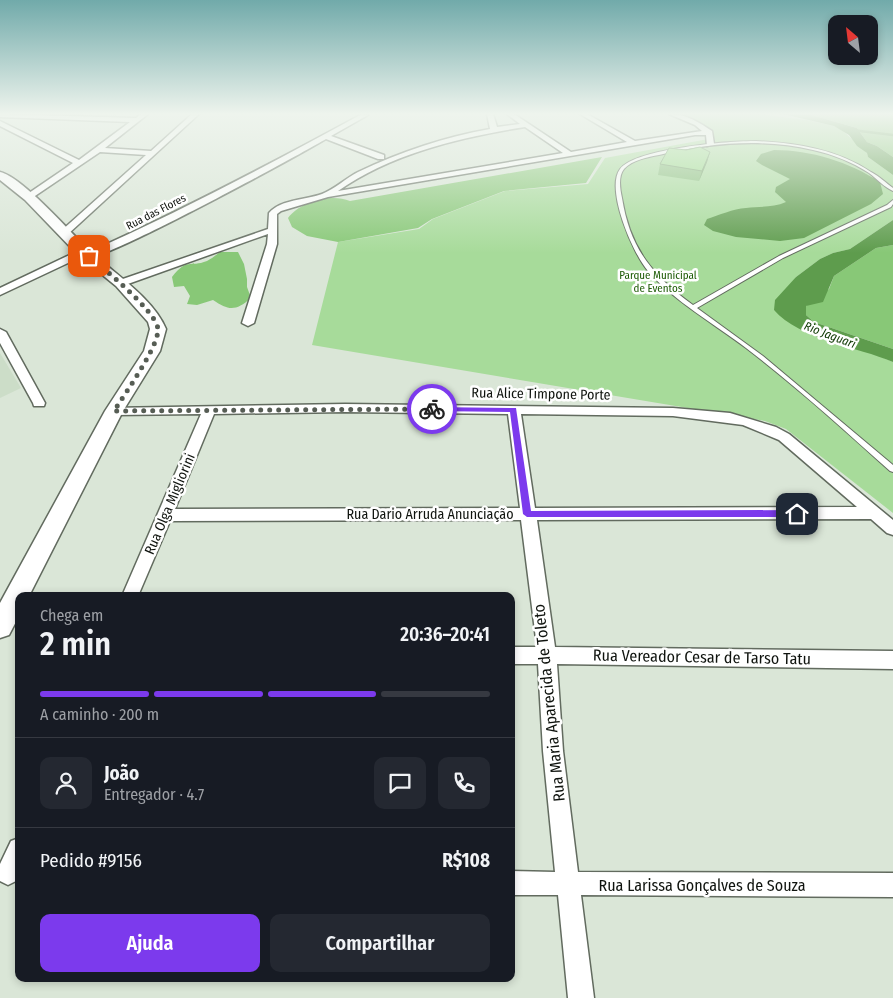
<!DOCTYPE html>
<html lang="pt">
<meta charset="utf-8">
<style>
body{margin:0;font-family:"Fira Sans Condensed",sans-serif;background:#242831;color:#f1f3f6;height:100vh;display:flex;flex-direction:column;font-size:19px;white-space:nowrap}
*{box-sizing:border-box;margin:0}
p{font-size:16px;color:#9ea1a6}
.icon{flex:none;width:28px;height:28px;fill:none;stroke:currentColor;stroke-width:2;stroke-linecap:round;stroke-linejoin:round}
.map{position:relative;flex:1;overflow:hidden}
.drawer{position:absolute;left:15px;top:592px;width:500px;height:390px;display:flex;flex-direction:column;background:#171b24;border-radius:10px;box-shadow:0 2px 8px #0003}
.drawer>*{flex:none}
.needle{width:32px;rotate:332deg}
.fabs{position:absolute;left:828px;top:15px;display:grid;gap:10px}
.fabs a{display:grid;place-items:center;width:50px;height:50px;border-radius:10px;background:#171b24;box-shadow:0 2px 8px #0003;font-size:25px}
.pin{position:absolute;display:grid;place-items:center;width:42px;height:42px;color:#fff;margin:-21px;border-radius:10px;box-shadow:0 2px 8px #0006}
.courier{position:absolute;display:grid;place-items:center;width:50px;height:50px;margin:-25px;border:4px solid #7c3aed;border-radius:50%;background:#fff;color:#222;box-shadow:0 1px 6px #0007}
.summary em{font-style:normal;font-weight:600}
.summary div{display:flex;flex-direction:column-reverse}
.summary{display:flex;align-items:center;justify-content:space-between;height:85px;padding:0 25px}
h1{font-size:32px;font-weight:600;line-height:38px}
.bar{display:grid;grid-template-columns:repeat(4,1fr);gap:8px 5px;align-content:center;height:60px;padding:0 25px}
.bar i{height:6px;border-radius:4px;background:#363941}
.bar .active{background:#7c3aed}
.bar p{grid-column:span 4}
.line{display:flex;align-items:center;gap:12px;padding:0 25px;border-top:1px solid #363941}
.line div{flex:1}
.round{display:grid;place-items:center;flex:none;width:52px;height:52px;border-radius:10px;background:#242831}
.cta{display:flex;gap:10px;margin-top:auto;padding:10px 25px}
.cta a{flex:1;height:58px;border-radius:10px;background:#7c3aed;color:#fff;font-size:20px;font-weight:600;line-height:58px;text-align:center}
.cta a+a{background:#242831;color:#f1f3f6}
.map>svg:first-child{display:block}
.built{fill:#ccddc8}
.green{fill:#a7db9a}
.forest{fill:#88c877}
.water{fill:#5e9c4d}
.lines{fill:none;stroke-linecap:round;stroke-linejoin:round}
.stream{stroke:#5e9c4d;stroke-width:2.5}
.lane-casing{stroke:#626b5f;stroke-width:2}
.street-casing{stroke:#626b5f;stroke-width:3}
.secondary-casing{stroke:#626b5f;stroke-width:3}
.lane{fill:#fff;fill-rule:evenodd}
.street{fill:#fff;fill-rule:evenodd}
.secondary{fill:#fff;fill-rule:evenodd}
.wall{fill:#84bd76}
.shaded-wall{fill:#6c9a60}
.building{fill:#9adc89;stroke:#6c9a60}
.route{fill:#7c3aed}
.done{stroke:#565d54;stroke-width:5;stroke-dasharray:0 9}
.labels{text-anchor:middle;dominant-baseline:central;stroke-width:5;stroke-linejoin:round;paint-order:stroke}
.far-street-label{font-size:11px;fill:#0f130e;stroke:#fff}
.far-park-label{font-size:11px;fill:#1d5b05;stroke:#fff}
.far-water-label{font-size:12px;font-style:italic;fill:#0c3800;stroke:#fff}
.street-label{font-size:14px;fill:#0f130e;stroke:#fff}
.near-street-label{font-size:16px;fill:#0f130e;stroke:#fff}
</style>
<div class="map">
<svg width="893" height="998" viewBox="0 0 893 998">
<rect width="100%" height="100%" fill="#dae6d7"/>
<!-- built -->
<path class="built" d="M0 353 21 388 0 398Z"/>
<!-- green -->
<path class="green" d="M679 114H757L807 120 834 126 842 130 867 153 868 157 893 175V220L850 249 833 253 820 259 796 277 774 310 893 362V513L786 429 765 421 312 345 338 242 419 229 433 219 505 191 588 184 605 158 714 138C710 124 691 119 679 114Z"/>
<!-- forest -->
<path class="forest" d="M808 114H893V157L877 146 867 142 857 128Z
M602 157 586 183 504 191 432 219 418 228 338 242 307 236 292 227 288 218C300 202 330 193 350 201Z
M893 245V349L814 322 806 315V306L829 289 834 276 876 248Z
M220 252H238L244 264 247 279V287L251 298C236 311 229 311 213 300L197 305 187 304 190 296 184 286 174 287 172 277C188 257 189 268 207 261 211 259 216 255 220 252Z"/>
<!-- water -->
<path class="water" d="M783 114H808L857 128 867 142 877 146 893 157V175L868 157 867 153 857 146 849 135 834 126Z
M774 150C811 150 849 162 880 182L883 194 871 204 804 238 780 241 736 237 713 231 704 225 707 219C719 215 733 209 746 208 759 206 773 208 786 202L775 192 776 187 790 179 762 165 756 161 761 154Z
M893 220V245L876 248 834 276 823 302 806 306V315L814 322 893 349V362C858 347 799 339 774 310L775 300 796 277 820 259 833 253 850 249Z"/>
<g class="lines">
<!-- stream -->
<path class="stream" d="M852 130 893 135"/>
<defs>
<path id="lane" d="M756 141C796 143 837 149 871 172 879 176 886 183 893 188V191C884 187 877 179 869 173 852 162 832 154 813 150 762 138 710 143 659 155 648 157 632 160 624 169 618 176 620 189 622 198 630 249 653 276 693 305L779 256 887 205 893 200V204L891 207 783 258 697 308 763 356 893 465V472L890 471C843 429 796 386 746 348 713 323 675 302 648 271 633 254 605 189 620 169 636 148 730 141 756 141Z"/>
<path id="street" d="M0 114 136 118 141 114H148L105 148 151 151 192 114H199L67 235H61V231L146 155 100 152 29 200 26 199V195L73 163 0 126V121L79 160 130 122 0 117Z
M362 114 368 115 331 136 384 155V159H378L326 139C297 156 103 262 86 258L85 255 0 295V288L80 250H86L87 253C181 211 272 163 362 114Z
M487 114H493L497 127 520 124 507 114H514L571 152 627 142 580 114H587L635 141 702 131 695 125 669 114C684 113 699 122 712 131L714 144 707 146 706 135H695L328 197 281 211 277 214V244L254 323 248 326 242 323 267 244 268 234 125 285 121 286 116 283 117 281 268 229 269 213C281 199 306 200 322 194 335 189 346 178 358 172 400 152 445 137 490 129ZM525 127 563 153 338 191C392 153 462 137 525 127Z
M0 329 6 332 45 403 44 406H34L33 403 0 343Z
M345 404 673 408 730 413 776 427 789 434 893 520V535L887 533 871 519 537 520 555 647 893 651V669L557 664 563 751 578 872 893 873V897L581 895 594 998H568L558 895H511V871L555 872 543 751 538 664H511V647H537L521 520 170 521 138 596H122L201 414 114 415 107 411 109 408ZM345 412 508 414 520 508 175 509 214 414ZM521 414 673 416 743 425 779 440 857 507 535 508Z
M19 838V875L16 881 8 885 0 881V864L11 841Z"/>
<path id="secondary" d="M0 172C22 177 68 230 86 247 110 271 153 297 166 329L160 351 123 411 29 596H19V616L9 635 0 638V603L105 411 144 351 150 329 148 322 116 286 78 255 25 200 0 180Z"/>
</defs>
<!-- lane casing -->
<use href="#lane" class="lane-casing"/>
<!-- street casing -->
<use href="#street" class="street-casing"/>
<!-- secondary casing -->
<use href="#secondary" class="secondary-casing"/>
<!-- lane -->
<use href="#lane" class="lane"/>
<!-- street -->
<use href="#street" class="street"/>
<!-- secondary -->
<use href="#secondary" class="secondary"/>
</g>
<!-- wall -->
<path class="wall" d="M710 152 707 162 699 181 658 175 660 164Z"/>
<!-- shaded-wall -->
<path class="shaded-wall" d="M710 152 707 162 699 181 702 171Z"/>
<!-- building -->
<path class="building" d="M700 147 710 152 702 171 660 164 669 148 686 150Z"/>
<!-- sky -->
<linearGradient id="sky" x2="0" y2="1"><stop stop-color="#71aaaa"/><stop offset="0.45" stop-color="#eef4ed"/><stop offset="1" stop-color="#eef4ed" stop-opacity="0"/></linearGradient>
<rect width="893" height="253" fill="url(#sky)"/>
<!-- route -->
<path class="route" d="M430 407 516 408 531 511 797 510 801 514 797 517H527L523 514 510 412 432 411 430 410Z"/>
<g class="lines">
<!-- done -->
<path class="done" d="M89 256C104 269 156 311 158 329 159 346 124 395 114 411L432 409"/>
</g>
<g class="labels">
<!-- far-street labels -->
<g class="far-street-label">
<text transform="translate(156 212) rotate(-27)">Rua das Flores</text>
</g>
<!-- far-park labels -->
<g class="far-park-label">
<text x="658" y="275">Parque Municipal<tspan x="658" dy="13">de Eventos</tspan></text>
</g>
<!-- far-water labels -->
<g class="far-water-label">
<text transform="translate(830 335) rotate(21)">Rio Jaguari</text>
</g>
<!-- street labels -->
<g class="street-label">
<text transform="translate(541 394) rotate(1)">Rua Alice Timpone Porte</text>
<text transform="translate(170 504) rotate(-67)">Rua Olga Migliorini</text>
<text x="430" y="514">Rua Dario Arruda Anunciação</text>
</g>
<!-- near-street labels -->
<g class="near-street-label">
<text transform="translate(702 657) rotate(1)">Rua Vereador Cesar de Tarso Tatu</text>
<text transform="translate(549 703) rotate(-96)">Rua Maria Aparecida de Toleto</text>
<text x="702" y="885">Rua Larissa Gonçalves de Souza</text>
</g>
</g>
</svg>
<div class="fabs">
<a><svg class="needle" viewBox="-14 -14 28 28"><path d="M0-13l5 13h-10z" fill="#e53935"/><path d="M0 13l5-13h-10z" fill="#9ea1a6"/></svg></a>
</div>
<div class="pin" style="left:89px;top:256px;background:#ea580c"><svg class="icon" aria-label="bag" viewBox="0 0 24 24"><path d="M5 8h14l-1 12H6zM9 8a3 3 0 0 1 6 0"/></svg></div>
<div class="pin" style="left:797px;top:514px;background:#1f2937"><svg class="icon" aria-label="home" viewBox="0 0 24 24"><path d="M3 11l9-7 9 7M6 9v11h12V9"/></svg></div>
<div class="courier" style="left:432px;top:409px"><svg class="icon" aria-label="bike" viewBox="0 0 24 24"><circle cx="6" cy="16" r="4"/><circle cx="18" cy="16" r="4"/><path d="M6 16l4-8h5l3 8M10 8l3 8H6M13 5h3"/></svg></div>
<section class="drawer">
<div class="summary"><div><h1>2 min</h1><p>Chega em</p></div><em>20:36–20:41</em></div>
<div class="bar"><i class="active"></i><i class="active"></i><i class="active"></i><i></i><p>A caminho · 200 m</p></div>
<div class="line" style="height:90px"><a class="round"><svg class="icon" aria-label="person" viewBox="0 0 24 24"><circle cx="12" cy="8" r="4"/><path d="M4 21q1-7 8-7t8 7"/></svg></a><div><b>João</b><p>Entregador · 4.7</p></div><a class="round"><svg class="icon" aria-label="chat" viewBox="0 0 24 24"><path d="M4 5h16v11H9l-5 4z"/></svg></a><a class="round"><svg class="icon" aria-label="phone" viewBox="0 0 24 24"><path d="M5 4h4l2 5-3 2q2 4 5 5l2-3 5 2v4C11 20 4 13 5 4z"/></svg></a></div>
<div class="line" style="height:65px"><div>Pedido #9156</div><b>R$108</b></div>
<div class="cta"><a>Ajuda</a><a>Compartilhar</a></div>
</section>
</div>
